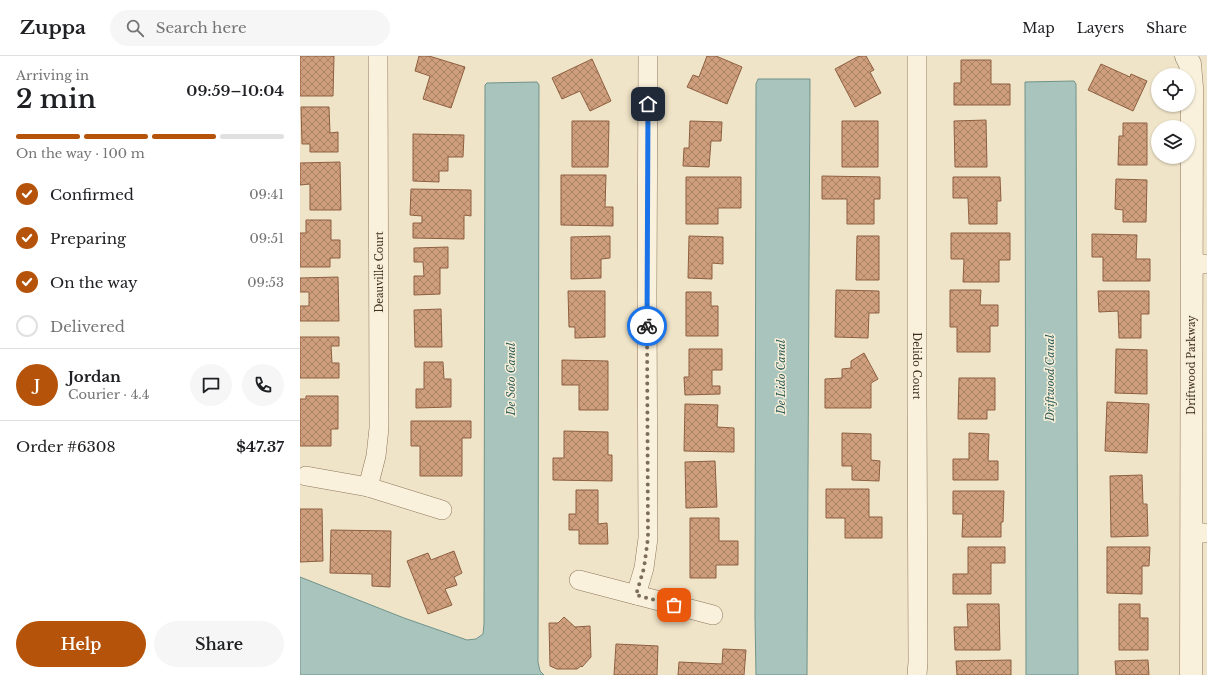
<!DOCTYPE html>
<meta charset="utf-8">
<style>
body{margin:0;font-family:"Libre Baskerville",serif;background:#f6f6f6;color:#202124;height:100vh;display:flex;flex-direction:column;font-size:15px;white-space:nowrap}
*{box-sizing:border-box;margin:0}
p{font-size:13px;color:#757577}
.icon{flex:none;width:22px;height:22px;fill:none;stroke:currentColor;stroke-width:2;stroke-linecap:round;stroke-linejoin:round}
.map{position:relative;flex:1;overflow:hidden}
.sheet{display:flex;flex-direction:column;background:#fff;width:300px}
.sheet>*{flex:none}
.tools{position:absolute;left:851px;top:12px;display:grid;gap:8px}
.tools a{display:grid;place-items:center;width:44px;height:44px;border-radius:50%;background:#fff;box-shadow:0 1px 3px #0004;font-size:20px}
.pin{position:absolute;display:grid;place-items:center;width:34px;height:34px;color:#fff;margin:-17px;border-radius:8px;box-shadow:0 2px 6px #0006}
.courier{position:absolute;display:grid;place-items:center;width:40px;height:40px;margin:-20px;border:3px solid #1a73e8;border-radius:50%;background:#fff;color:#222;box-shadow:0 1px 5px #0007}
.overview em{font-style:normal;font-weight:600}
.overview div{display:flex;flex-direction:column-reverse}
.overview{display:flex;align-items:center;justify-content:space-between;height:68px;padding:0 16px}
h1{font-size:26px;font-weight:600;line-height:30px}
.bar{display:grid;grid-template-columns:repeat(4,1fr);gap:6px 4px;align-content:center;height:48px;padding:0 16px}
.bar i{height:5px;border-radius:3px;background:#e0e0e0}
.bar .on{background:#b45309}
.bar p{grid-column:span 4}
.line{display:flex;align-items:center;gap:10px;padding:0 16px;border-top:1px solid #e0e0e0}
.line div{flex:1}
.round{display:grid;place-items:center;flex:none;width:42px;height:42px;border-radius:21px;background:#f6f6f6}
ol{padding:0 16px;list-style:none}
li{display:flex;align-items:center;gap:12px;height:44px}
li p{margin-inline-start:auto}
li .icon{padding:4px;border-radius:50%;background:#b45309;color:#fff;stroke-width:4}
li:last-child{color:#757577}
li i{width:22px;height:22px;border:2px solid #e0e0e0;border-radius:50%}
.button{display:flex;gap:8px;margin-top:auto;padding:8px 16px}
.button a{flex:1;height:46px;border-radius:24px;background:#b45309;color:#fff;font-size:16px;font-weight:600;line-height:46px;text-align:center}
.button a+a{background:#f6f6f6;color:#202124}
header{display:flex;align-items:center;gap:24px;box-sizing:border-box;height:56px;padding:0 20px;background:#fff;border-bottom:1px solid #e0e0e0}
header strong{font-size:19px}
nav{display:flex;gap:22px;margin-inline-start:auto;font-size:14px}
.search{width:280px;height:36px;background:#f6f6f6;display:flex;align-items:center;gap:10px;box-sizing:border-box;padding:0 14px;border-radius:22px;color:#757577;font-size:15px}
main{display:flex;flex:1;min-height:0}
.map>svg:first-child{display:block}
.water{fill:#a9c4bc;stroke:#6f938a}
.building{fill:url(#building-cross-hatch);stroke:#8d5f41}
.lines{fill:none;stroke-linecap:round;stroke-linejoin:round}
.minor-casing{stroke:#8d765c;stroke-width:20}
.tertiary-casing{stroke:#8d765c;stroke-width:23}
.minor{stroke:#faf1dc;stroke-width:19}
.tertiary{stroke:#faf1dc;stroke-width:22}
.done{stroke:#7c6e5b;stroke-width:4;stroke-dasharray:0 7.2}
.route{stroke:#1a73e8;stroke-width:5}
.labels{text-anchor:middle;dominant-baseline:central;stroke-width:3;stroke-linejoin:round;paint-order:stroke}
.street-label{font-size:10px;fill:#3d2e20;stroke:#f7eed8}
.water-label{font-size:11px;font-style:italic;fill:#2f5d5a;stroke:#f7eed8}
</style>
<header>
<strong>Zuppa</strong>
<div class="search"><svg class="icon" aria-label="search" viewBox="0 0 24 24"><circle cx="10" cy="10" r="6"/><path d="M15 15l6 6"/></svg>Search here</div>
<nav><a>Map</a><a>Layers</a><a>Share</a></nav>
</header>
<main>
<section class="sheet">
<div class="overview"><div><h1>2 min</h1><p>Arriving in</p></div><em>09:59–10:04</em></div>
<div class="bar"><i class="on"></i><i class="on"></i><i class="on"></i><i></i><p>On the way · 100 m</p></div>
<ol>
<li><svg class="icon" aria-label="check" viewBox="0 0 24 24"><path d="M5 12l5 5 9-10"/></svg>Confirmed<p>09:41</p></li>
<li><svg class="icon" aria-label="check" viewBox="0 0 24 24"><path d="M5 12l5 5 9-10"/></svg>Preparing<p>09:51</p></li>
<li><svg class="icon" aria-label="check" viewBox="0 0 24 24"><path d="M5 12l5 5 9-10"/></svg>On the way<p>09:53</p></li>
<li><i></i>Delivered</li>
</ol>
<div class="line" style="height:72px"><b class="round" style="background:#b45309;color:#fff">J</b><div><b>Jordan</b><p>Courier · 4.4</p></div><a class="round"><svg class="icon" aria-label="chat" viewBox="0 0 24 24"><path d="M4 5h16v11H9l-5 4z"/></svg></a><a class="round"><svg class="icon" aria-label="phone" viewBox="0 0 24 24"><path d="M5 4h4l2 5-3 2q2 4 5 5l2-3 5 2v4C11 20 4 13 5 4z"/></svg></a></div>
<div class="line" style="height:52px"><div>Order #6308</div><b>$47.37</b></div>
<div class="button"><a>Help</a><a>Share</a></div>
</section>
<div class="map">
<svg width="907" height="619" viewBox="0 0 907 619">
<defs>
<pattern id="building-cross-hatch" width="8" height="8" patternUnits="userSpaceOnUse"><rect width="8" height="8" fill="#cf9f7d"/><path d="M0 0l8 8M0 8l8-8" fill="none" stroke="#a98266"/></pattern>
</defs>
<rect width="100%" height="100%" fill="#f0e4c8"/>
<!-- water -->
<path class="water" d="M458 23H510L507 619H456L455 561 456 28Z
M774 25 776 28 778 619H726L725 26Z
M237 26 239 29 238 606 240 615 244 619H0V521L104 562 167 584 176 583 183 578 184 568 185 29 187 27Z"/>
<!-- building -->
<path class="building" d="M0 0H34L33 40H0Z
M119 0H129L165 11 151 52 123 43 130 20 115 15Z
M407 0H416L442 11 427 48 387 31 393 19 399 21Z
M559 0H566L574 14 570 16 581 37 555 51 535 13Z
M292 3 311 45 290 55 280 35 262 43 252 22Z
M661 4H691V28H710V49H654V27H661Z
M801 8 830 21 831 18 847 25 833 55 788 34Z
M1 51H29L30 77 38 76V96H10V88H2Z
M686 64 687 111H655L654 65Z
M272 65H309L308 111H272Z
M390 65 422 66 421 85H411L409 111 383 110 384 92H389Z
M542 65H578V111H542Z
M823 67H847V109H818L819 80H823Z
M113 78 164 79 163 101H148V115H139V126L113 125Z
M40 106 41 154H10V128L0 129V107Z
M261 119H306L305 151H313V170L261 169Z
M522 120 580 121V143H574V168H547V143H522Z
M386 121H441V152H418V168H386Z
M653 121H700L701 145H697V168H669L668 142H653Z
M816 123 847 124 846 166H823V154L815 153Z
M111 133 171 134V160L164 159V183L113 182V167H122V160L110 159Z
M6 164H31V184H40V202H30V211H0V177H6Z
M651 177H710V204H699V226H663L664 203H651Z
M792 178 837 179 836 203H850V225H803V201H792Z
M310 180V202L301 203V222L271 223V181Z
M389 180 423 181V208L412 207V223L388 222Z
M557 180H579V224H556Z
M148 191V212H140V238L114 239V220H124L123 206H114V192Z
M38 221 39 265H0V250H9V236H0V222Z
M536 234 579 235V257H569L568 282 535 281Z
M650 234H681L680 249H698V270H690V296H657V271H650Z
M268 235H305V281L275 282V271H269Z
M798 235H849V258H841V282H819L818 255 799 256Z
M386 236H411V250H418V280H386Z
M141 253 142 291H115L114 254Z
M0 281H39V290H31L32 307H39V322H0Z
M389 293H422V314H412V330H420V338L385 339 384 321H389Z
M816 293 847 294V338L815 337Z
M564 297 578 323 571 327V352H525V323L542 322V313L551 312V305Z
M262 304 308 305V354H279V329H262Z
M124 306H143L144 323H151V351L116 352V333H124Z
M659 322H695V354H687V363H658Z
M6 340H38V373H31V390H0V343H6Z
M807 346 849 348 847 397 805 395Z
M385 348 418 349 417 371 434 372V396L384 395Z
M111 365H171V382H162V420H120V390H111Z
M264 375 308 376V399H312V425L253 424V402H264Z
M542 377 571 378V404L580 405 579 425 552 424V410H542Z
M669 377 689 378 688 405H698V424H653V403H669Z
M415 405 417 451 386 452 385 406Z
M842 419 843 448H847L848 480 811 481 810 420Z
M526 433H569V461H582V482H545V462H526Z
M276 434H298V468L307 467 308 488H279V474H269V458H276Z
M653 435H704L703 466H701V481H662L663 458H653Z
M0 453H22L23 505 0 506Z
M390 462H419V485H438V509H416V522H390Z
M31 474 91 475 90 531 72 530V518L30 517Z
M668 491H705V507H691V538H653V518H668Z
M807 491H850L849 510H842V538L807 537Z
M154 495 162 517 154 521 157 529 145 533 152 549 128 558 107 505 128 497 131 504Z
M667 548H699L700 594H655L654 571H668Z
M819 548H840V562H848V594H819Z
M264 561 275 571 290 570 291 601 282 611 281 610 277 613H257L250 610 249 567H258Z
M316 588 358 590 357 619H314Z
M423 593 446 594 444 619H378L379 606 422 608Z
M711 604V619H657L656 605Z
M848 604 849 619H816L815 605Z"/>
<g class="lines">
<defs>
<g id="minor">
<path id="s1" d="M617 0V343L618 606 617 619"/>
<path d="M892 208H907"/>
<path d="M6 420 68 431 142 454"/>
<path d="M68 431 76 400 79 372 78 0"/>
<path d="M891 477H907"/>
<path d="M279 524 413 559"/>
<path d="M336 539 344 512 348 482 347 240 348 0"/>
</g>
<path id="tertiary" d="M886 0 890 8 892 31 891 619"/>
</defs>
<!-- minor casing -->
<use href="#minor" class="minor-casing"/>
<!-- tertiary casing -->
<use href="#tertiary" class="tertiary-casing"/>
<!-- minor -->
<use href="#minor" class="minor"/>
<!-- tertiary -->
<use href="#tertiary" class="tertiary"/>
</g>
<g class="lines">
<!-- done -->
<path class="done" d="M347 270 348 482 344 512 336 539 374 549"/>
<!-- route -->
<path class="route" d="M347 270 348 48"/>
</g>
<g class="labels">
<!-- street labels -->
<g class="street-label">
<text transform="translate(79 216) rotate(-90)">Deauville Court</text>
<text transform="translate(891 309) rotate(-90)">Driftwood Parkway</text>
<text stroke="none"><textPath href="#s1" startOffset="310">Delido Court</textPath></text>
</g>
<!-- water labels -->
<g class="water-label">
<text transform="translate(481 321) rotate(-90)">De Lido Canal</text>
<text transform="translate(750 322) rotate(-90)">Driftwood Canal</text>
<text transform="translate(211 323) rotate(-90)">De Soto Canal</text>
</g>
</g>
</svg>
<div class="tools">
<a><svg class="icon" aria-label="locate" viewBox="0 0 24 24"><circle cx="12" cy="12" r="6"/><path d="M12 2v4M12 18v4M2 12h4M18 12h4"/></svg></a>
<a><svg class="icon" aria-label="layers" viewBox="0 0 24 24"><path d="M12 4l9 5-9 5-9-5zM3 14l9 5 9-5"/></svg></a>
</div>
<div class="pin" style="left:374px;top:549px;background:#ea580c"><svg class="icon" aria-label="bag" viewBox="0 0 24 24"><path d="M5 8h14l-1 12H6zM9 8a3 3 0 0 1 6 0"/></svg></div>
<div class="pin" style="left:348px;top:48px;background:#1f2937"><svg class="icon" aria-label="home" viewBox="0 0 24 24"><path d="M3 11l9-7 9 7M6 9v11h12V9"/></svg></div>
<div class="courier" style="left:347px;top:270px"><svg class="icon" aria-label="bike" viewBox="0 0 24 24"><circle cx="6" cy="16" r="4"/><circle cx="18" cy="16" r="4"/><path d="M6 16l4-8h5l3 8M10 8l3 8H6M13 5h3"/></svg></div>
</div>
</main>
